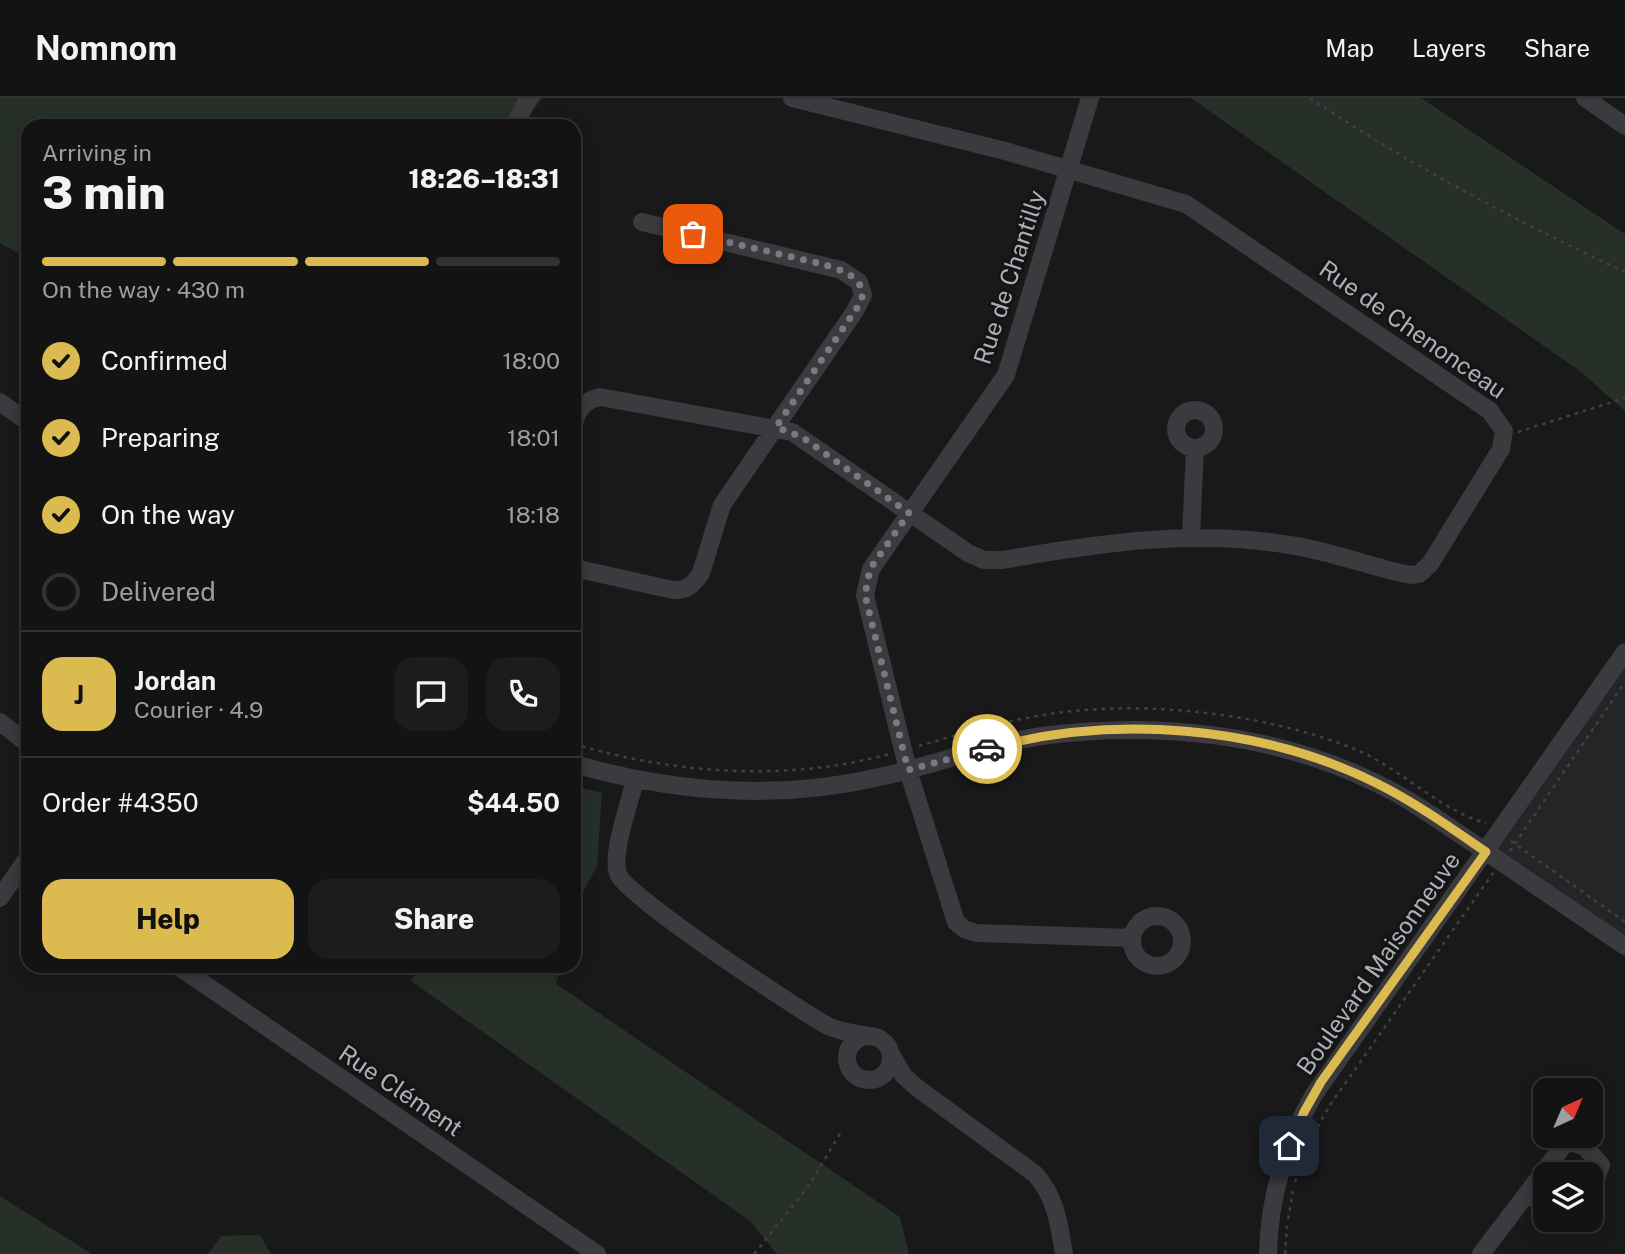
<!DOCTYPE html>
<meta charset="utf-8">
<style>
body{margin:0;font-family:"Public Sans",sans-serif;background:#1c1c1d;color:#f1f3f6;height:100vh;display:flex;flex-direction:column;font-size:26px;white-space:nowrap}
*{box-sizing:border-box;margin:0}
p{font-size:23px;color:#9d9ea0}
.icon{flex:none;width:38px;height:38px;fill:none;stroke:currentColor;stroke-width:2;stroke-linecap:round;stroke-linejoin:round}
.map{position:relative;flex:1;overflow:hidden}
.panel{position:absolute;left:21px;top:21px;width:560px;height:854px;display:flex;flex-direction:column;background:#131314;border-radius:21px;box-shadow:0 4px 18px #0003,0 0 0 2px #323234}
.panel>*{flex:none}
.needle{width:46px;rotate:44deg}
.controls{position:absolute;left:1533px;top:980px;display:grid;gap:14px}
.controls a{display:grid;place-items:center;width:70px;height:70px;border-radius:14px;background:#131314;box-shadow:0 4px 18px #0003,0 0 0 2px #323234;font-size:35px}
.pin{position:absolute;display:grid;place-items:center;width:60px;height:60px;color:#fff;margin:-30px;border-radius:14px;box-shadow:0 4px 10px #0006}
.courier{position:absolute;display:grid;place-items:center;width:70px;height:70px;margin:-35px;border:5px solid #dbba50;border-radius:50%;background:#fff;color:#222;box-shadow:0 2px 9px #0007}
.summary em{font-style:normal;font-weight:800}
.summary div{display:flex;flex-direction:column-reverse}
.summary{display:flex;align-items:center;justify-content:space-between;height:119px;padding:0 21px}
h1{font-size:46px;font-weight:800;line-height:52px}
.bar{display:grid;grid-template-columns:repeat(4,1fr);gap:10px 7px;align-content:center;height:84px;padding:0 21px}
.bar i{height:9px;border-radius:5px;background:#323234}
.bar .on{background:#dbba50}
.bar p{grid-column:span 4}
.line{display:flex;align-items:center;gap:18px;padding:0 21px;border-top:2px solid #323234}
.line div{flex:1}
.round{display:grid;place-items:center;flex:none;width:74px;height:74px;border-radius:21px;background:#1c1c1d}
ol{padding:0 21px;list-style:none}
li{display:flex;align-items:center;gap:21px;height:77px}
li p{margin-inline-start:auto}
li .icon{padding:7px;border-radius:50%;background:#dbba50;color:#111;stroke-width:4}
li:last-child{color:#9d9ea0}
li i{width:38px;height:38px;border:4px solid #323234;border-radius:50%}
.cta{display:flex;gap:14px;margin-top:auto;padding:14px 21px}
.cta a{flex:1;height:80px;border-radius:21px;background:#dbba50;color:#111;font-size:28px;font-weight:800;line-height:80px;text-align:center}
.cta a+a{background:#1c1c1d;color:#f1f3f6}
header{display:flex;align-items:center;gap:42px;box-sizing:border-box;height:98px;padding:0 35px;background:#131314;border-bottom:2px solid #323234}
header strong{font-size:33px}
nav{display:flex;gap:38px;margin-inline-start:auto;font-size:24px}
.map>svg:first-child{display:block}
.built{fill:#252527}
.green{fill:#272f29}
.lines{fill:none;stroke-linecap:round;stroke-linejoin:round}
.path{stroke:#404146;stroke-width:2.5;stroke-dasharray:3.5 5;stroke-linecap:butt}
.minor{stroke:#3a3a3f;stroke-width:18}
.done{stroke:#797a81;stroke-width:7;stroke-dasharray:0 12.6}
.route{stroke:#dbba50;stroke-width:9}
.labels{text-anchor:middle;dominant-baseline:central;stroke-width:6;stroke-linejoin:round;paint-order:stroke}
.street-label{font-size:24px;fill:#adafb8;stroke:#141415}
</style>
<header>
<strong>Nomnom</strong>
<nav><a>Map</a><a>Layers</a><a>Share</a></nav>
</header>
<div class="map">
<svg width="1625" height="1156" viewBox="0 0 1625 1156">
<rect width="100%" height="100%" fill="#19191a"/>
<!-- built -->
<path class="built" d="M1625 557V848L1486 754Z"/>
<!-- green -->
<path class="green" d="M0 0H542L522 28H28V161L0 145Z
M1191 0H1421L1625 136V313L1581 274Z
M574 688 602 695 597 768 583 794 574 824Z
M420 868H561L556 886 900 1119 909 1156H777L750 1123 411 883Z
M0 1098 92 1156H0Z
M260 1137 271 1156H208L221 1138Z"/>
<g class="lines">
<!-- path -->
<path class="path" d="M1310 0C1410 67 1516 123 1625 174
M1518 334 1625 300
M574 646C675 676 787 684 889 656
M919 648C966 634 1015 620 1064 614 1156 603 1271 617 1357 652 1401 671 1443 714 1486 725
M1511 743 1625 824
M1510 753 1625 584
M1295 1084 1313 1037 1330 1007 1493 775
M1288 1121 1293 1093
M754 1156 808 1089 841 1034
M1285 1156 1287 1128"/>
<!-- minor -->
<path class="minor" d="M1090 0 1006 277 871 471 865 497 908 672 956 824 964 831 976 835 1132 840
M1585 0 1625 28
M513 28 529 0
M0 304 28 324
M1176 331a19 19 0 1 1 38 0a19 19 0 1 1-38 0Z
M574 326C577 312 584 302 600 299L792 334 968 455 984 462H1002C1100 445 1192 431 1290 447 1331 453 1370 469 1410 477L1419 476 1430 466 1501 351 1504 333 1490 313 1186 106 1005 53 792 0
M1191 438 1195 350
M574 470 673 492C687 493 694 486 701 475L722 407 855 213 863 197 859 184 841 172 642 124
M0 624 28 646
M574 666C676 695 780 703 884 678 937 666 988 646 1042 638 1154 623 1274 635 1376 685 1412 702 1444 726 1476 747 1526 781 1575 814 1625 848
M635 682C630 704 611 755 618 776 626 798 796 910 826 927 838 934 854 935 868 938
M0 800 28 759
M1132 843a25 25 0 1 1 50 0a25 25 0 1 1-50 0Z
M178 868 597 1156
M847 960a22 22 0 1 1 44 0a22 22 0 1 1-44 0Z
M891 956 903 977 916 989 1035 1076C1056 1099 1059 1126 1064 1156
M1528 1094 1545 1109
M1268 1156C1269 1100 1285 1047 1313 998L1625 554
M1481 1156 1567 1043 1585 1049 1601 1067 1591 1093"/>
</g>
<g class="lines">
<!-- done -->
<path class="done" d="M693 136 822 166C841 172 868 179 861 204L776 329 802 339 909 415 870 471 865 497 908 672 987 651"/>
<!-- route -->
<path class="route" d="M987 651C1112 616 1261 627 1378 686 1416 705 1451 730 1486 754L1321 984 1304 1014 1289 1048"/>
</g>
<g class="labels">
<!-- street labels -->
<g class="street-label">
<text transform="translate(1009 179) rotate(-72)">Rue de Chantilly</text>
<text transform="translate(1413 231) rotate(35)">Rue de Chenonceau</text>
<text transform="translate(1378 865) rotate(-55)">Boulevard Maisonneuve</text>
<text transform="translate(401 992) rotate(34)">Rue Clément</text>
</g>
</g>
</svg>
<div class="controls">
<a><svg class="needle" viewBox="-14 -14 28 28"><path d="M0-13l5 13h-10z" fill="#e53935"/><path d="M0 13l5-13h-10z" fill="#9d9ea0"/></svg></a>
<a><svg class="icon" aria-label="layers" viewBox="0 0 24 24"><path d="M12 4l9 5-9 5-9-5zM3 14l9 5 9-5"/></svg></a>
</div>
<div class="pin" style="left:693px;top:136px;background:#ea580c"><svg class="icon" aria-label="bag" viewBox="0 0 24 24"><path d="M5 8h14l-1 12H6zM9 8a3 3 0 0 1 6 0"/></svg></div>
<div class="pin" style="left:1289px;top:1048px;background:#1f2937"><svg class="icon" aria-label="home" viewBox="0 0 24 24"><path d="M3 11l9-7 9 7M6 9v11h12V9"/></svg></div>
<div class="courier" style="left:987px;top:651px"><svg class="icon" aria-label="car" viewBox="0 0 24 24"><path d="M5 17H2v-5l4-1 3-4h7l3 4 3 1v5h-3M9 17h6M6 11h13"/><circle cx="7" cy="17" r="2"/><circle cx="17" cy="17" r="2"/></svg></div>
<section class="panel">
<div class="summary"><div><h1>3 min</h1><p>Arriving in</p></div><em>18:26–18:31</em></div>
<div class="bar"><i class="on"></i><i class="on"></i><i class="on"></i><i></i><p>On the way · 430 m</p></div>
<ol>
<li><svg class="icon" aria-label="check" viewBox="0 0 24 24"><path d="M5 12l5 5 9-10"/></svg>Confirmed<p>18:00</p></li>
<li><svg class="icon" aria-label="check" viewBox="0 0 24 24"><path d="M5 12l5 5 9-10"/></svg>Preparing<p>18:01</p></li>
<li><svg class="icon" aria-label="check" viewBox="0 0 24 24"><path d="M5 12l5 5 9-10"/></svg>On the way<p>18:18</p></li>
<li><i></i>Delivered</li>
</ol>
<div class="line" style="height:126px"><b class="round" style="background:#dbba50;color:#111">J</b><div><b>Jordan</b><p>Courier · 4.9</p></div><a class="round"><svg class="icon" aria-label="chat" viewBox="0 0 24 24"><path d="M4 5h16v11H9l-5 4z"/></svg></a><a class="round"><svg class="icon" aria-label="phone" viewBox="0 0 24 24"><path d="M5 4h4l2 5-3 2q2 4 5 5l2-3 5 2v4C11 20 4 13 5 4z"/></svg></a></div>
<div class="line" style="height:91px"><div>Order #4350</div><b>$44.50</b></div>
<div class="cta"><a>Help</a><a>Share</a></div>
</section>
</div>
